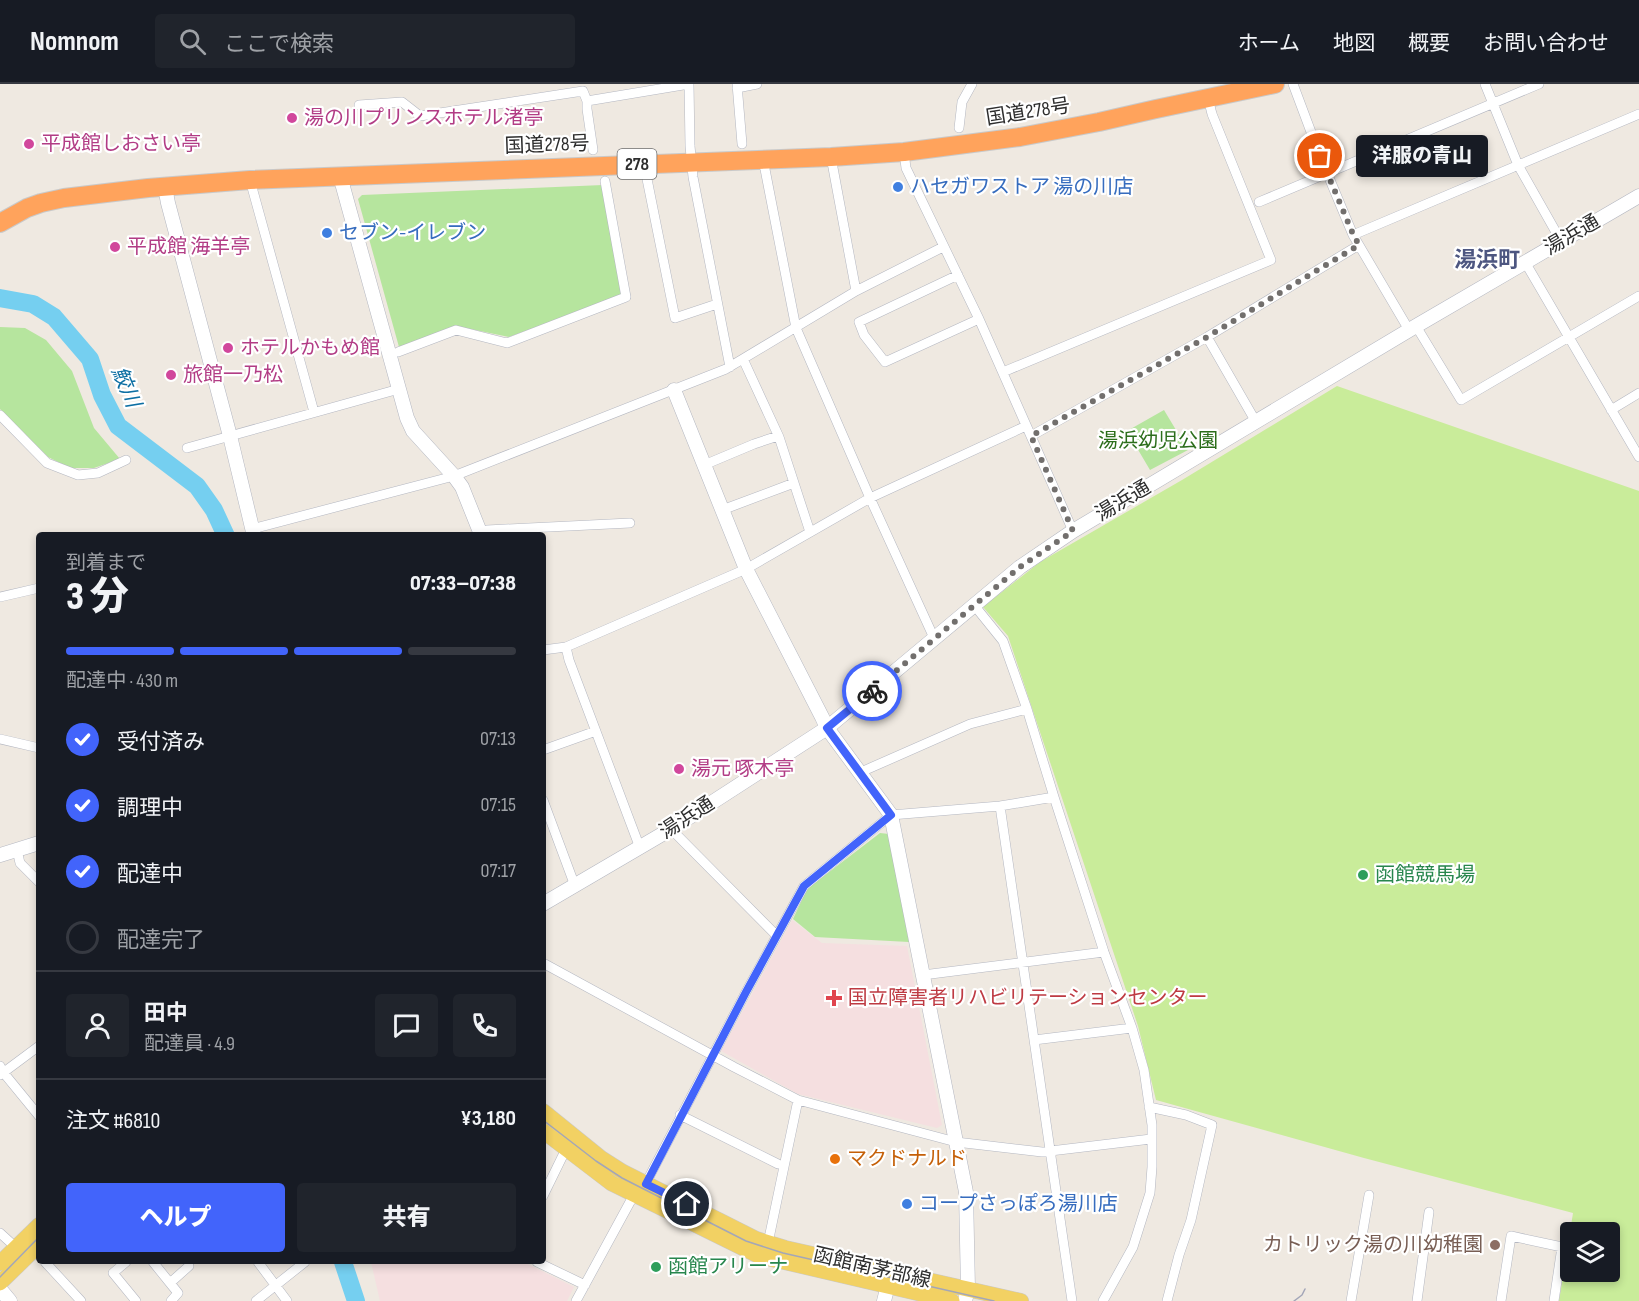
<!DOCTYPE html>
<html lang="ja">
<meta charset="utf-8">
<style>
body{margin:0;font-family:"Sofia Sans Condensed","Noto Sans JP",sans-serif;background:#20242c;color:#f1f3f6;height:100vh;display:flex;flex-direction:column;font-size:22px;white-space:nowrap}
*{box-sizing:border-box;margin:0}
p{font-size:20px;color:#9ea1a6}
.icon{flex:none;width:33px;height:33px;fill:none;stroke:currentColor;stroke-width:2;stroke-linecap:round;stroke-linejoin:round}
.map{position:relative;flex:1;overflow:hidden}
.details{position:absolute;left:36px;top:448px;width:510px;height:732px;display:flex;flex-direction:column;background:#171b24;border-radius:6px;box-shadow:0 3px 9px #0003}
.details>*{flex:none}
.tools{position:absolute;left:1560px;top:1138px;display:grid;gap:12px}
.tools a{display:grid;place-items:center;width:60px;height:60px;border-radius:6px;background:#171b24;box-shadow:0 3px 9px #0003;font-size:30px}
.pin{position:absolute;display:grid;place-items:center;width:51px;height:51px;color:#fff;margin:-26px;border:3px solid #fff;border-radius:50%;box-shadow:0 2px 6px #0007}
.courier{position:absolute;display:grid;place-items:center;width:60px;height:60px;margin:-30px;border:4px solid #4264fb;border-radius:50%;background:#fff;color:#222;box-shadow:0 2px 8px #0007}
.bubble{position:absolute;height:42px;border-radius:6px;background:#171b24;box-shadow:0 3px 9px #0003;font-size:20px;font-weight:800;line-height:42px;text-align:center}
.headline em{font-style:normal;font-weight:800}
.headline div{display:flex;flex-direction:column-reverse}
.headline{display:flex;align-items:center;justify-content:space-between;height:102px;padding:0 30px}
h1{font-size:39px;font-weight:800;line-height:45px}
.bar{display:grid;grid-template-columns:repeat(4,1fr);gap:9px 6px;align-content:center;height:72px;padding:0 30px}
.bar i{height:8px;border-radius:4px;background:#363941}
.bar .on{background:#4264fb}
.bar p{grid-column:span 4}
.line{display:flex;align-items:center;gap:15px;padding:0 30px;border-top:2px solid #363941}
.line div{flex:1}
.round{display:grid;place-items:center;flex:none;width:63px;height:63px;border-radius:6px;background:#20242c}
ol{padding:0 30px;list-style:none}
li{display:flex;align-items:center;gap:18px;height:66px}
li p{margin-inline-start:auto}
li .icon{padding:6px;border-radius:50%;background:#4264fb;color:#fff;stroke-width:4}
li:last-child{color:#9ea1a6}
li i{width:33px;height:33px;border:3px solid #363941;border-radius:50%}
.action{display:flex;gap:12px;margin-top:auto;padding:12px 30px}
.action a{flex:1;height:69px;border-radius:6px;background:#4264fb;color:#fff;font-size:24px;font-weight:800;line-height:69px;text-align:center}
.action a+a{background:#20242c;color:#f1f3f6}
header{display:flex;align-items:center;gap:36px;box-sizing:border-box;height:84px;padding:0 30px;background:#171b24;border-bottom:2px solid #363941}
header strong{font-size:28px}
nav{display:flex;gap:33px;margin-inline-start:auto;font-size:21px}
.search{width:420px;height:54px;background:#20242c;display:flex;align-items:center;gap:15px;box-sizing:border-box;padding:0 21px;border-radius:6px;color:#9ea1a6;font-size:22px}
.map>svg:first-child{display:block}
.medical{fill:#f5dfe0}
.park{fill:#b6e59e}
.pitch{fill:#c9ec9a;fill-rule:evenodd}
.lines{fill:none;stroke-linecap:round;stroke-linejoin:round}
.river{stroke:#75cff0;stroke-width:18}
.street-casing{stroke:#b4b7c1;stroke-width:10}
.secondary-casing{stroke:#b4b7c1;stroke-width:15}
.primary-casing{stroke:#c9c9c9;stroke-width:16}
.highway-casing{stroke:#c9c9c9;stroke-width:20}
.street{stroke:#fff;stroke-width:9}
.secondary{stroke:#fff;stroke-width:14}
.primary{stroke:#f2d163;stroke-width:15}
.highway{stroke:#ffa35c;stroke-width:18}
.tram{stroke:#a3a6b8;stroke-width:1.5}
.done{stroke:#726f6d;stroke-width:6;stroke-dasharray:0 10.8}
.route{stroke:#4264fb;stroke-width:8}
.hotel-dot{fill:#d1479c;stroke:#fff;stroke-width:2}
.shop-dot{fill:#3f7fe0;stroke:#fff;stroke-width:2}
.leisure-dot{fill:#2e9e5b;stroke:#fff;stroke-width:2}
.health-dot{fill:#e0444e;stroke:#fff;stroke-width:2}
.food-dot{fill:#e8710a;stroke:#fff;stroke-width:2}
.education-dot{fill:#8d6e63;stroke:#fff;stroke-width:2}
.labels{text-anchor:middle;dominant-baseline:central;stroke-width:4.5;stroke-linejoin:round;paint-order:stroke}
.shield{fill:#fff;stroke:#6d6d6d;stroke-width:1.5}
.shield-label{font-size:18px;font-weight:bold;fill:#2e2e2e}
.street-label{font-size:20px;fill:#2e2e2e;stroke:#fff}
.hotel-label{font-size:20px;fill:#b23c85;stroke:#fff;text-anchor:start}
.shop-label{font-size:20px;fill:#366cbe;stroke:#fff;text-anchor:start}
.park-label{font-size:20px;fill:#2c6e1b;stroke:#fff}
.leisure-label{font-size:20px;fill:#27864d;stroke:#fff;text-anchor:start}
.health-label{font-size:20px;fill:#be3a42;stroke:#fff;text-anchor:start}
.food-label{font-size:20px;fill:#c56008;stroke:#fff;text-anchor:start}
.education-label{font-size:20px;fill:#785e54;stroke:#fff;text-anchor:end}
.water-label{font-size:21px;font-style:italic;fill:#0d6fa3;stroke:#fff}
.quarter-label{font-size:22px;font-weight:bold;fill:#4d5680;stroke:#fff}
</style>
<header>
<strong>Nomnom</strong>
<div class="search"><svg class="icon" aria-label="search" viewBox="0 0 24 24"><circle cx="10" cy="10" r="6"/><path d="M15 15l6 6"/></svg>ここで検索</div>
<nav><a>ホーム</a><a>地図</a><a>概要</a><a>お問い合わせ</a></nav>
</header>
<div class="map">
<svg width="1639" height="1217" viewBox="0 0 1639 1217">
<rect width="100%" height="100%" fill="#efe9e1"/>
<!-- medical -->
<path class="medical" d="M792 836 822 859 907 862 942 1041 937 1044 798 1010 721 967Z
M371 1178H524L574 1203 567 1217H380Z"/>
<!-- park -->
<path class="park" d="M603 101 623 211 509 253 456 242 399 263 358 115 362 111Z
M0 243 25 244 46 256 72 287 94 344 120 375 94 384H70L48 373 0 325Z
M1164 326 1188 366 1150 386 1127 347Z
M880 749 889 750 909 858 815 853 793 835 807 805Z"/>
<!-- pitch -->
<path class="pitch" d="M1337 302 1639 407V1217H1559L1573 1129 1364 1074 1156 1016 1138 942 1008 552 983 523 1040 478 1182 396ZM1570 1149H1610V1188H1570Z"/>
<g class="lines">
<!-- river -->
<path class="river" d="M0 214 33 220 54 233 90 275 102 311 118 342 197 402 214 426 226 452
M343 1178 356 1217"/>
<defs>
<path id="street" d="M689 0 690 62 693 93 730 283
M737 0 742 60
M1293 0 1320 72 1353 151 1409 246
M1485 0 1518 81 1561 157
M737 4 757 0
M359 21 402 18 420 32 583 7 587 17
M959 44 962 18 972 0
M593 66 587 25V17L689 0
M904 68 906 84 979 235 1073 447
M831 73 856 207
M763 75 796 244 870 414 934 554
M647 95 675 234 717 220
M250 96 314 328
M1259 118 1539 0
M1353 151 1639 30
M1525 178 1639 373
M958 191 859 238 864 251 885 278 979 235
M1416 242 1461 316 1639 212
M1207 253 1256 338
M398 268 456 246 507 259 626 213 605 97
M743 275 779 353 810 448
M1003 288 1271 176 1212 30 1208 14
M1611 326 1639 309
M0 331 47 379 78 391 98 389 126 376
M1031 352 1207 253 1359 161
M187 364 399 305
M704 381 754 360 778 352
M722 426 794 399
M252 445 454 392 726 285 856 207 943 163
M480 448 487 446 630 439
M0 513 39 504
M974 521 1003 557 1027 625 1054 713 1104 868 1132 944 1144 986 1152 1041V1083L1150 1109 1133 1163 1103 1217
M566 563 569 576 640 764
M543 566 566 563 746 485 870 414 1026 342
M0 655 39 664
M543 666 596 647
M861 688 970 640 1027 625
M543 716 575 802
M1000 722 1072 1217
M671 745 777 852
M17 766 20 779 39 798
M543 879 734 983 798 1016 956 1058 1042 1068 1151 1055
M923 891 1104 868
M1034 956 1132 944
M0 982 3 988 39 1032
M0 991 39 962
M1149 1023 1186 1031 1212 1041 1191 1136 1179 1171 1167 1217
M680 1031 778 1080
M543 1112 566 1065
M0 1149 11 1159
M768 1159 798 1016
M45 1178 81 1217
M126 1178 113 1189 136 1217
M153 1178 178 1209 171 1217
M258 1178 287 1217
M537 1178 585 1201
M170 1199 189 1182
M256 1217 305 1178
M576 1217 630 1118 638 1107 646 1099 746 908 804 802 891 731 1000 722 1054 713
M1351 1217 1369 1111
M1417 1217 1429 1128
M1501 1217 1511 1152 1562 1163 1554 1217"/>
<path id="secondary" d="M340 92 407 334 413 347 454 392 462 403 480 448 479 452
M165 103 168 119 230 352 254 452
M674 306 746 485 822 633 827 644 891 731 966 1108 968 1205 965 1217
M0 771 39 759
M543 820 671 745 827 644 1020 483 1073 447 1416 242 1639 112
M0 1205 10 1217
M884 1217 890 1193"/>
<path id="primary" d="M543 1027 601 1074 623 1088 756 1155 785 1164 1021 1217
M543 1047 611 1099 759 1172 952 1217
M0 1179 39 1141
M0 1199 39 1161"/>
<path id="highway" d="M0 139 27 124 41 119 64 114 148 104 250 96 831 73 904 68 1020 53 1099 38 1156 25 1275 0"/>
</defs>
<!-- street casing -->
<use href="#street" class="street-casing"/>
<!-- secondary casing -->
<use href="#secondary" class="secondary-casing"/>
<!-- primary casing -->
<use href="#primary" class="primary-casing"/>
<!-- highway casing -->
<use href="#highway" class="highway-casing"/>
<!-- street -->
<use href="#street" class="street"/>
<!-- secondary -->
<use href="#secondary" class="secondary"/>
<!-- primary -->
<use href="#primary" class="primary"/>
<!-- highway -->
<use href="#highway" class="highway"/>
<!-- tram -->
<path class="tram" d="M543 1036 596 1077 622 1094 746 1157 783 1169 994 1217
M0 1193 39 1153
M1294 1217 1302 1211 1305 1205"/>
</g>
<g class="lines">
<!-- done -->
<path class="done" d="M872 607 1020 483 1073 447 1031 352 1207 253 1359 161 1353 150 1320 72"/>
<!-- route -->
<path class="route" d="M687 1120 646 1100 746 908 804 802 891 731 827 644 872 607"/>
</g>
<!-- markers -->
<g class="hotel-dot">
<circle cx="292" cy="34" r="6"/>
<circle cx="29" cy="60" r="6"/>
<circle cx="115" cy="163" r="6"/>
<circle cx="228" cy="264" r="6"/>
<circle cx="171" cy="291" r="6"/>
<circle cx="679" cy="685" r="6"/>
</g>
<g class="shop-dot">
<circle cx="898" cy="103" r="6"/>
<circle cx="327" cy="149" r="6"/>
<circle cx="907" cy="1120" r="6"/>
</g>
<g class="leisure-dot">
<circle cx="1363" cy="791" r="6"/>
<circle cx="656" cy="1183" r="6"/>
</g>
<path class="health-dot" d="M831 905h6v6h6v6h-6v6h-6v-6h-6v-6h6z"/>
<circle class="food-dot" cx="835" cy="1075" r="6"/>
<circle class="education-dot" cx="1495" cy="1161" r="6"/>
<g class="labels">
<!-- shield labels -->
<rect class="shield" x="617.5" y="65" width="39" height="30" rx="4.5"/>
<g class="shield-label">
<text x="637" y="80">278</text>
</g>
<!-- street labels -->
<g class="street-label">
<text transform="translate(1028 28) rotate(-9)">国道278号</text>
<text transform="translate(547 61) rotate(-2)">国道278号</text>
<text transform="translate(1572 151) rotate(-30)">湯浜通</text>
<text transform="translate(1123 417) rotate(-31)">湯浜通</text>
<text transform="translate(687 734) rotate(-33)">湯浜通</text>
<text transform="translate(872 1184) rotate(13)">函館南茅部線</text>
</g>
<!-- hotel labels -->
<g class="hotel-label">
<text x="304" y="34">湯の川プリンスホテル渚亭</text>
<text x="41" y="60">平成館しおさい亭</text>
<text x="127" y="163">平成館 海羊亭</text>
<text x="240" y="264">ホテルかもめ館</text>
<text x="183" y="291">旅館一乃松</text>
<text x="691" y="685">湯元 啄木亭</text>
</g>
<!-- shop labels -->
<g class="shop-label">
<text x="910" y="103">ハセガワストア 湯の川店</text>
<text x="339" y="149">セブン-イレブン</text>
<text x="919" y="1120">コープさっぽろ湯川店</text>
</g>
<!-- park labels -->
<g class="park-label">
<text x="1158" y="357">湯浜幼児公園</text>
</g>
<!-- leisure labels -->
<g class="leisure-label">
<text x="1375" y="791">函館競馬場</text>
<text x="668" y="1183">函館アリーナ</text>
</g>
<!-- health labels -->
<g class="health-label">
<text x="848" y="914">国立障害者リハビリテーションセンター</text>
</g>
<!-- food labels -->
<g class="food-label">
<text x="847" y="1075">マクドナルド</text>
</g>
<!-- education labels -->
<g class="education-label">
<text x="1483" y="1161">カトリック湯の川幼稚園</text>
</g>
<!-- water labels -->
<g class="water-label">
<text transform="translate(126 303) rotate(67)">鮫川</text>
</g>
<!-- quarter labels -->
<g class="quarter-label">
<text x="1487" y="176">湯浜町</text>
</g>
</g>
</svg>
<div class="tools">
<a><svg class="icon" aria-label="layers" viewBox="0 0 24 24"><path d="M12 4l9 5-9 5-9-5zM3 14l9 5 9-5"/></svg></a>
</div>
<div class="pin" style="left:1320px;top:72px;background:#ea580c"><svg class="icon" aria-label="bag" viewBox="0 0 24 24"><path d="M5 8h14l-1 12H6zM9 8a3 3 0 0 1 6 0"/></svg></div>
<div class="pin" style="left:687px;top:1120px;background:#1f2937"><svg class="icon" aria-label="home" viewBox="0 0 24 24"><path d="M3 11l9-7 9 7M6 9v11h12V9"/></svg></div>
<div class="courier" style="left:872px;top:607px"><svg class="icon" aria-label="bike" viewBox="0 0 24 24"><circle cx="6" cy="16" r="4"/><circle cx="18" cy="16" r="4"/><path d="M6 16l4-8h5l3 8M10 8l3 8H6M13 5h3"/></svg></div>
<div class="bubble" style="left:1356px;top:51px;width:132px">洋服の青山</div>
<section class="details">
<div class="headline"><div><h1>3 分</h1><p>到着まで</p></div><em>07:33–07:38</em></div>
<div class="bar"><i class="on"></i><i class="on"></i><i class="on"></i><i></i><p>配達中 · 430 m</p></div>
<ol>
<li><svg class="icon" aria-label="check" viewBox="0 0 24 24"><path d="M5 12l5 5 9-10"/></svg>受付済み<p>07:13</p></li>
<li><svg class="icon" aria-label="check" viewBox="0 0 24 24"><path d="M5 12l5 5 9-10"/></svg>調理中<p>07:15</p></li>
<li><svg class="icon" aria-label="check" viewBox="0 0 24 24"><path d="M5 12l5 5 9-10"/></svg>配達中<p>07:17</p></li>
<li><i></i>配達完了</li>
</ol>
<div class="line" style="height:108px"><a class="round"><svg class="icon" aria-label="person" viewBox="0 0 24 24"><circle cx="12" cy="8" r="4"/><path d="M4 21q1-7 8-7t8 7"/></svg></a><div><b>田中</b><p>配達員 · 4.9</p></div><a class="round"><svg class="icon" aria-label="chat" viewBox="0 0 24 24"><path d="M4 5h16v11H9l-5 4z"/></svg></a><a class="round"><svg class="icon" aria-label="phone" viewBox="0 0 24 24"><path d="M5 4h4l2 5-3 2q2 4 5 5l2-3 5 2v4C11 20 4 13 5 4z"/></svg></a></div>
<div class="line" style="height:78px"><div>注文 #6810</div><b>¥3,180</b></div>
<div class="action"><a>ヘルプ</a><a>共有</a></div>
</section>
</div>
